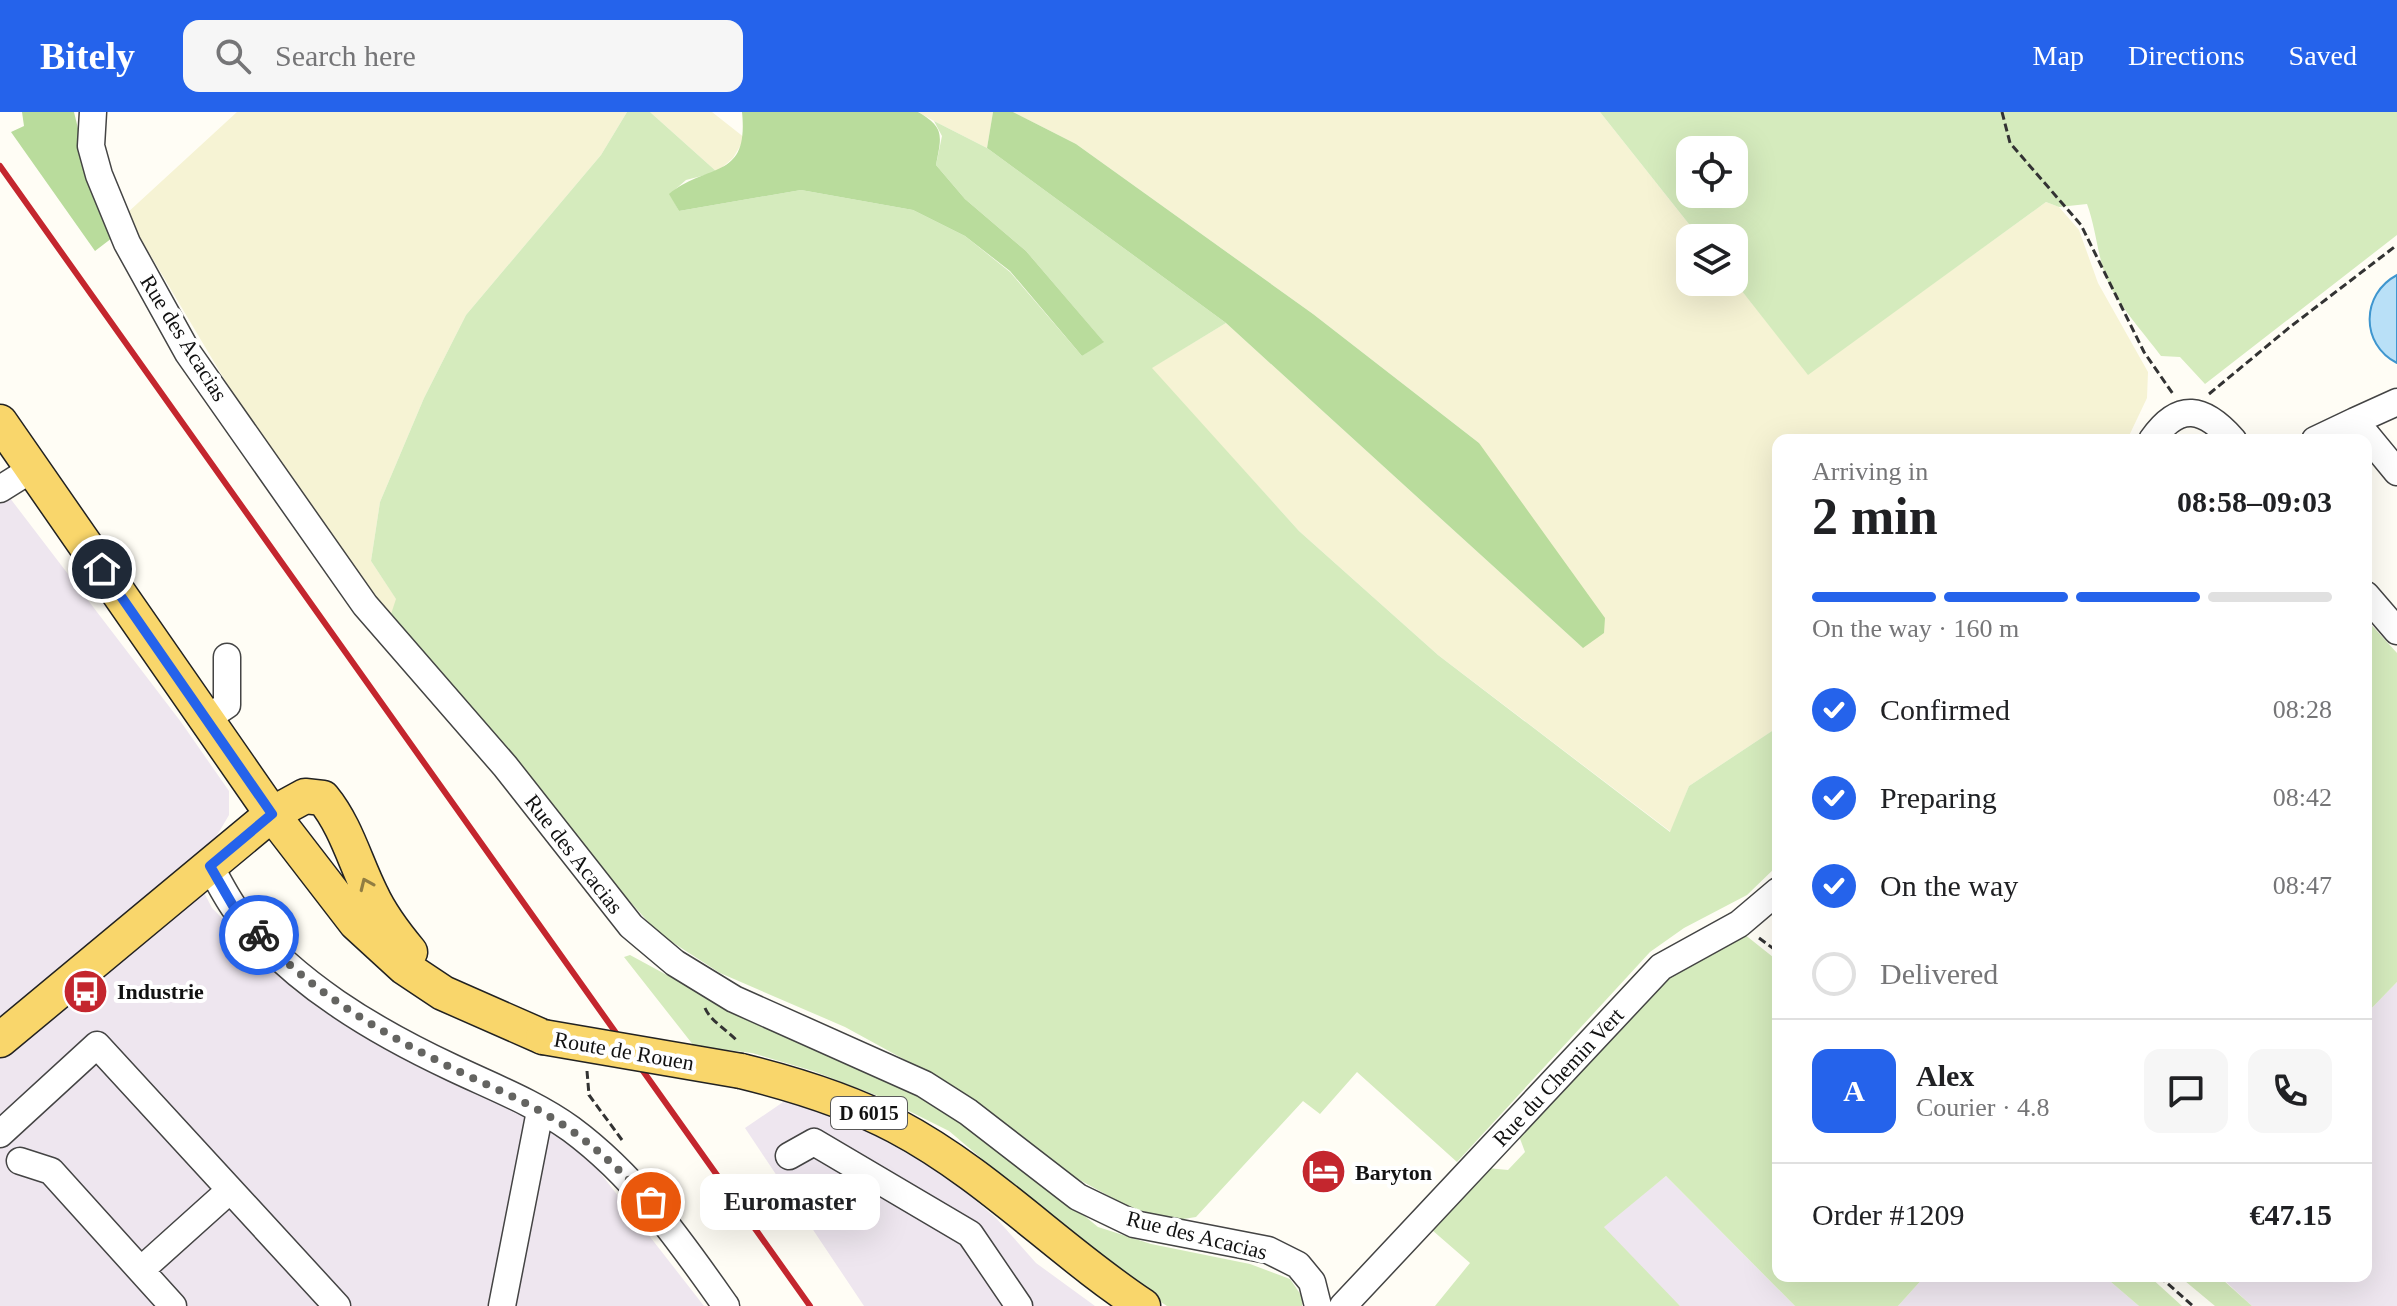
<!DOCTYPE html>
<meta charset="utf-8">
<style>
body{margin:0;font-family:"Times New Roman",serif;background:#f6f6f6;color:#202124;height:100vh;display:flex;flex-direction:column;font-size:30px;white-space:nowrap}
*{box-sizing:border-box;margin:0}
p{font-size:26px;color:#757577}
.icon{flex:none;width:44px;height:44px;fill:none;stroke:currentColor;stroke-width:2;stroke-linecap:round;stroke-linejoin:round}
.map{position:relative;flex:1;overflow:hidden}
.drawer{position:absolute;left:1772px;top:322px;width:600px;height:848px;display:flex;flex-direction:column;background:#fff;border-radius:16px;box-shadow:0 8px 32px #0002}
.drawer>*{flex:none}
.fabs{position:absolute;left:1676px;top:24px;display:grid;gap:16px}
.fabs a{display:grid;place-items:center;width:72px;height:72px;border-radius:16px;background:#fff;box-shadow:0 8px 32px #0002;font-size:40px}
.pin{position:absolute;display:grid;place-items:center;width:68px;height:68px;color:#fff;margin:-34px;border:4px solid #fff;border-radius:50%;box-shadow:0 2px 8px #0007}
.courier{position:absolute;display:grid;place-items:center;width:80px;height:80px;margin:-40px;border:6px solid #2563eb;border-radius:50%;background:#fff;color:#222;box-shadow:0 2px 10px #0007}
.bubble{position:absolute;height:56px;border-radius:16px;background:#fff;box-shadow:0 8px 32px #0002;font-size:26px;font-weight:700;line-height:56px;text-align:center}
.headline em{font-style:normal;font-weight:700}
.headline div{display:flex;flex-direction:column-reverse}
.headline{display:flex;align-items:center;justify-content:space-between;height:136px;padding:0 40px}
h1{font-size:52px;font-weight:700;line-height:60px}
.bar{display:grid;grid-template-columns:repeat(4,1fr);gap:12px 8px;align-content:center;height:96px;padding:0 40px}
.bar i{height:10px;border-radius:6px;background:#e0e0e0}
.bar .selected{background:#2563eb}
.bar p{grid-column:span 4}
.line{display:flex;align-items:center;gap:20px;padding:0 40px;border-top:2px solid #e0e0e0}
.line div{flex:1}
.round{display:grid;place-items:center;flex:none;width:84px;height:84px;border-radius:16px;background:#f6f6f6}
ol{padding:0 40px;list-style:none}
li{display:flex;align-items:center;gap:24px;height:88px}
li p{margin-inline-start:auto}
li .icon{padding:8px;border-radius:50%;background:#2563eb;color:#fff;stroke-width:4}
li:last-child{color:#757577}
li i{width:44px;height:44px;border:4px solid #e0e0e0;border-radius:50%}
header{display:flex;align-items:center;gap:48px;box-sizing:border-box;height:112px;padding:0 40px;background:#2563eb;color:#fff}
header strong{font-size:38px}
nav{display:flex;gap:44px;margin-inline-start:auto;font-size:28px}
.search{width:560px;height:72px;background:#f6f6f6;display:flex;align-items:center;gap:20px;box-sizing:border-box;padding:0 28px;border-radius:16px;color:#757577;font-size:30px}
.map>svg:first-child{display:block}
.industrial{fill:#eee6ef}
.farmland{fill:#f6f3d4}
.green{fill:#d5ebbd;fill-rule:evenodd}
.forest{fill:#b9dc9c}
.water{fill:#b9e0f7;stroke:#3f96cf;stroke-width:2}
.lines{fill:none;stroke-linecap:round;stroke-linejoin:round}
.minor-casing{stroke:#444;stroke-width:29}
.major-casing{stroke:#222;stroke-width:37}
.path{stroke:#333;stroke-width:3;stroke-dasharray:8 4;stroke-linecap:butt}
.minor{stroke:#fff;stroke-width:26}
.major{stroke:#f9d66b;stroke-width:34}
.rail{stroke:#c4262e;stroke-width:6}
.major-bridge-casing{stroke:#222;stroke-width:37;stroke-linecap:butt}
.major-bridge{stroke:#f9d66b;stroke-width:34}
.oneway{stroke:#917d42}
.done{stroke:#646461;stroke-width:8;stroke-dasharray:0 14.4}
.route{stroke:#2563eb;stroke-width:10}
.labels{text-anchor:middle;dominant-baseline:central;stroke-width:8;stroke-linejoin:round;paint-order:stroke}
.shield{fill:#fff;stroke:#585858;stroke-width:2}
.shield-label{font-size:20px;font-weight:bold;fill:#111}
.street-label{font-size:22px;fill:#111;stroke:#fff}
.poi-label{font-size:22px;font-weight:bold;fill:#111;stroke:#fff;text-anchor:start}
</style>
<header>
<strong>Bitely</strong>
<div class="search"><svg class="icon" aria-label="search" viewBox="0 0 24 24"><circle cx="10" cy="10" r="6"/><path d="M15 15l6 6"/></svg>Search here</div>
<nav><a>Map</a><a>Directions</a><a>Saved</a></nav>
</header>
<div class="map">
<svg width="2397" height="1194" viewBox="0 0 2397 1194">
<rect width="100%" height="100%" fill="#fffdf5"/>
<!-- industrial -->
<path class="industrial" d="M0 373 181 610 229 679V703L216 725 188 749 212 796 294 878 580 1035 704 1194H0Z
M2397 870V1194H2252L2223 1167 2226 1164H2366V902Z
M792 984 829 998 946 1063 996 1106 1036 1151 1095 1194H864L745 1016Z
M1666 1064 1795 1194H1680L1654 1171 1603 1114Z
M1925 1164H2104L2139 1194H1898Z"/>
<!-- farmland -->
<path class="farmland" d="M237 0H627L601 43 466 203 424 286 380 390 371 449 397 488 391 502 374 485 242 297 126 102Z
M650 0H712L745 26 733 46 717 60Z
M918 0H993L987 36 934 9Z
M1013 0H1600L1700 126H1690V170L1734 169 1808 262 2046 90 2059 95 2079 118 2098 171 2148 260 2147 286 2127 328H1778V615L1689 674 1671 720 1438 543 1299 419 1151 256 1226 211 1583 536 1479 331 1313 202 1076 32Z"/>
<!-- green -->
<path class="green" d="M627 0H650L717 60 686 68 670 82 679 99 801 78 913 98 965 124 1010 160 1082 244 1103 229 1026 139 965 87 936 53 942 24 934 9 987 36 1226 211 1152 256 1299 419 1438 543 1670 720 1689 674 1778 615V753L1747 783 1684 816 1650 840 1457 1050 1357 960 1320 1002 1303 989 1196 1105 1177 1108 1131 1096 1054 1054 996 1005 940 967 845 915 720 861 658 821 594 749 459 580 391 502 396 487 371 449 380 390 424 286 466 203 601 43Z
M1600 0H2397V123L2205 272 2180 245 2161 244C2144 221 2112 186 2104 160 2097 137 2095 114 2087 92L2059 95 2046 90 1808 263 1734 169V126H1700ZM1690 38H1734V82H1690Z
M2366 507 2397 541V870L2366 902Z
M1744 822 1778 849V1164H1925L1898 1194H1795L1666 1064 1604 1115 1680 1194H1435L1470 1151 1432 1118 1487 1056 1508 1058 1525 1040 1519 1024 1645 885 1682 855Z
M630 843 733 899 882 959 970 1010 1098 1115 1151 1132 1250 1152 1290 1167 1303 1186 1302 1194H1167L1122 1165 949 1019 883 986 813 959 752 941 694 934 624 845Z
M2104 1164H2149L2182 1194H2139Z
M2179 1164H2226L2223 1168 2252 1194H2215Z"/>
<!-- forest -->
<path class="forest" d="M22 0H74L89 62 112 126 95 139 11 20 24 14Z
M742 0H918C946 16 941 25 936 53L965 87 1026 139 1104 230 1082 244 1010 159 965 124 913 98 801 78 679 99 669 82C708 50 749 69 742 0Z
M993 0H1013L1076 32 1313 202 1479 331 1605 506 1604 521 1583 536 1226 211 987 36Z"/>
<!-- water -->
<path class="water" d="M2397 163V251C2360 232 2361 182 2397 163Z"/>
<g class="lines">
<defs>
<path id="minor" d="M93 0 91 34 99 63 127 131 188 241 365 493 505 654 631 814 675 851 734 887 924 972 968 1000 1078 1085 1134 1112 1268 1138 1298 1153 1312 1170 1318 1194
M2355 309 2397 290
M2152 328C2179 289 2204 295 2233 328
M2315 328 2355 309 2397 360
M0 377 32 357
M2366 483 2397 519
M206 607 227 593V545
M210 754C219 770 227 787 238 801 293 871 374 919 453 956 493 975 535 991 571 1017 636 1065 680 1129 726 1194
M0 1022 97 933 337 1194
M789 1044 814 1030 970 1122 1019 1194
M20 1049 51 1059 173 1194
M141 1158 230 1078
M502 1194 540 999
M1343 1194 1661 855 1739 812 1778 779"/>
<path id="major" d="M0 310 272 702 356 811 404 855 443 881 543 925
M0 928 272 702 305 684 323 686C346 714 355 750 371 782 381 804 395 822 410 840
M741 959C794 972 847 988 896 1014 987 1062 1058 1138 1143 1194"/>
</defs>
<!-- minor casing -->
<use href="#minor" class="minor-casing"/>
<!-- major casing -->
<use href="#major" class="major-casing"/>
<!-- path -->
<path class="path" d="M2002 0 2010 31 2081 113 2144 240 2173 282
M2209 282 2290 215 2397 133
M1759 826 1778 840
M705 896C711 910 728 918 738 930
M587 959 589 983 622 1028
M2159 1164 2193 1194"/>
<!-- minor -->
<use href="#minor" class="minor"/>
<!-- major -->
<use href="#major" class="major"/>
<!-- rail -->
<path class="rail" d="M0 54 810 1194"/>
<defs>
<path id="major-bridge" d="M543 925 741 959"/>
</defs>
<!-- major-bridge casing -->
<use href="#major-bridge" class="major-bridge-casing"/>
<!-- major-bridge -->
<use href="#major-bridge" class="major-bridge"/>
</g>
<!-- one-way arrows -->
<defs><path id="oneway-chevron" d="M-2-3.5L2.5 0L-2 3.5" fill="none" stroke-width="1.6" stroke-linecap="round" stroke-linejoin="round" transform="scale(2)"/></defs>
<use class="oneway" href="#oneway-chevron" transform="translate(366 772) rotate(-114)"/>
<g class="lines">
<!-- done -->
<path class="done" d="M259 823C312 880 380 920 450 955 490 975 532 991 569 1017 600 1038 625 1064 651 1090"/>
<!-- route -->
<path class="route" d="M102 457 272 702 210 754 236 799 259 823"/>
</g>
<!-- icons -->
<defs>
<symbol id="bus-disc" viewBox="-11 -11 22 22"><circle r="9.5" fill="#c4262e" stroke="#fff"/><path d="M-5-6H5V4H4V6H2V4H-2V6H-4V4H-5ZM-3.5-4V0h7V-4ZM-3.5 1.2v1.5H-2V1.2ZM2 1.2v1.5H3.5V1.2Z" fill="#fff"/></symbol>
<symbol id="hotel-disc" viewBox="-11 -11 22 22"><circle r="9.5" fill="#c4262e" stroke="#fff"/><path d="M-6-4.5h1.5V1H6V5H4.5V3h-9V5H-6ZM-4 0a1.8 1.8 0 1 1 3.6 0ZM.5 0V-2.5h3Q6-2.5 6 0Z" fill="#fff"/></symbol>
</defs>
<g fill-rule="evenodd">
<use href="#bus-disc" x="60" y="854" width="51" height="51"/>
<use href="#hotel-disc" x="1298" y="1034" width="51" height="51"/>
</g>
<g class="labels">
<!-- shield labels -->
<rect class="shield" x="831" y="985" width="76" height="32" rx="6"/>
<g class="shield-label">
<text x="869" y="1001">D 6015</text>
</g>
<!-- street labels -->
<g class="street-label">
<text transform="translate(184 226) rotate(58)">Rue des Acacias</text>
<text transform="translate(574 742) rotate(52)">Rue des Acacias</text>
<text transform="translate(624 939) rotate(10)">Route de Rouen</text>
<text transform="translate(1558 965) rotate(-47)">Rue du Chemin Vert</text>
<text transform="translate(1197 1123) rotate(14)">Rue des Acacias</text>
</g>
<!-- poi labels -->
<g class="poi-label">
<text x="117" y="879">Industrie</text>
<text x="1355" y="1060">Baryton</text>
</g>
</g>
</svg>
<div class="fabs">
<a><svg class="icon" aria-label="locate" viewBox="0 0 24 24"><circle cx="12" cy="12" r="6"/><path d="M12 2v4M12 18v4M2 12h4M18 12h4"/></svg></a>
<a><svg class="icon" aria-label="layers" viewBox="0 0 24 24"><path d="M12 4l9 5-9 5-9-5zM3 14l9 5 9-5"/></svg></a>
</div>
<div class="pin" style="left:651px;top:1090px;background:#ea580c"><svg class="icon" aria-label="bag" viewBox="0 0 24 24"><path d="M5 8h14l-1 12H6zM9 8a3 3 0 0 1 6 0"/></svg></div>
<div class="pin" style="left:102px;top:457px;background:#1f2937"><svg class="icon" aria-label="home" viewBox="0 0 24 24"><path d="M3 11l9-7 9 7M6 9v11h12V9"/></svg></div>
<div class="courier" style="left:259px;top:823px"><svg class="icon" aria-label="bike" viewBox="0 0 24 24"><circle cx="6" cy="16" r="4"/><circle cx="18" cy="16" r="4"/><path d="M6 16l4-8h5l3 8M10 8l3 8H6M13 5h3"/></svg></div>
<div class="bubble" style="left:700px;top:1062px;width:180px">Euromaster</div>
<section class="drawer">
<div class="headline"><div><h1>2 min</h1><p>Arriving in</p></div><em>08:58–09:03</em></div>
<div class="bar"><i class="selected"></i><i class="selected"></i><i class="selected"></i><i></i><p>On the way · 160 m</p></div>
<ol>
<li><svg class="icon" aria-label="check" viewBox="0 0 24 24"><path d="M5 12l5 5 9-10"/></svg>Confirmed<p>08:28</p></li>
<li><svg class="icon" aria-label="check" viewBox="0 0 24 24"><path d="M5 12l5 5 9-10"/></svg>Preparing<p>08:42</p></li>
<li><svg class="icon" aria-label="check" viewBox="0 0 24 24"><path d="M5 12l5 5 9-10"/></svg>On the way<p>08:47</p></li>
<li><i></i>Delivered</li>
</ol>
<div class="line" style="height:144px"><b class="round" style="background:#2563eb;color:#fff">A</b><div><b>Alex</b><p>Courier · 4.8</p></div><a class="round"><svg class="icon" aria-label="chat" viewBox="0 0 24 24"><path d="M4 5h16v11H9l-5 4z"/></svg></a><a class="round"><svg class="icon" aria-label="phone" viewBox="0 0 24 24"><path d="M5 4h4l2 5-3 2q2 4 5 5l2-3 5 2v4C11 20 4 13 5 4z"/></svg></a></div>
<div class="line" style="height:104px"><div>Order #1209</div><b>€47.15</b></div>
</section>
</div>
